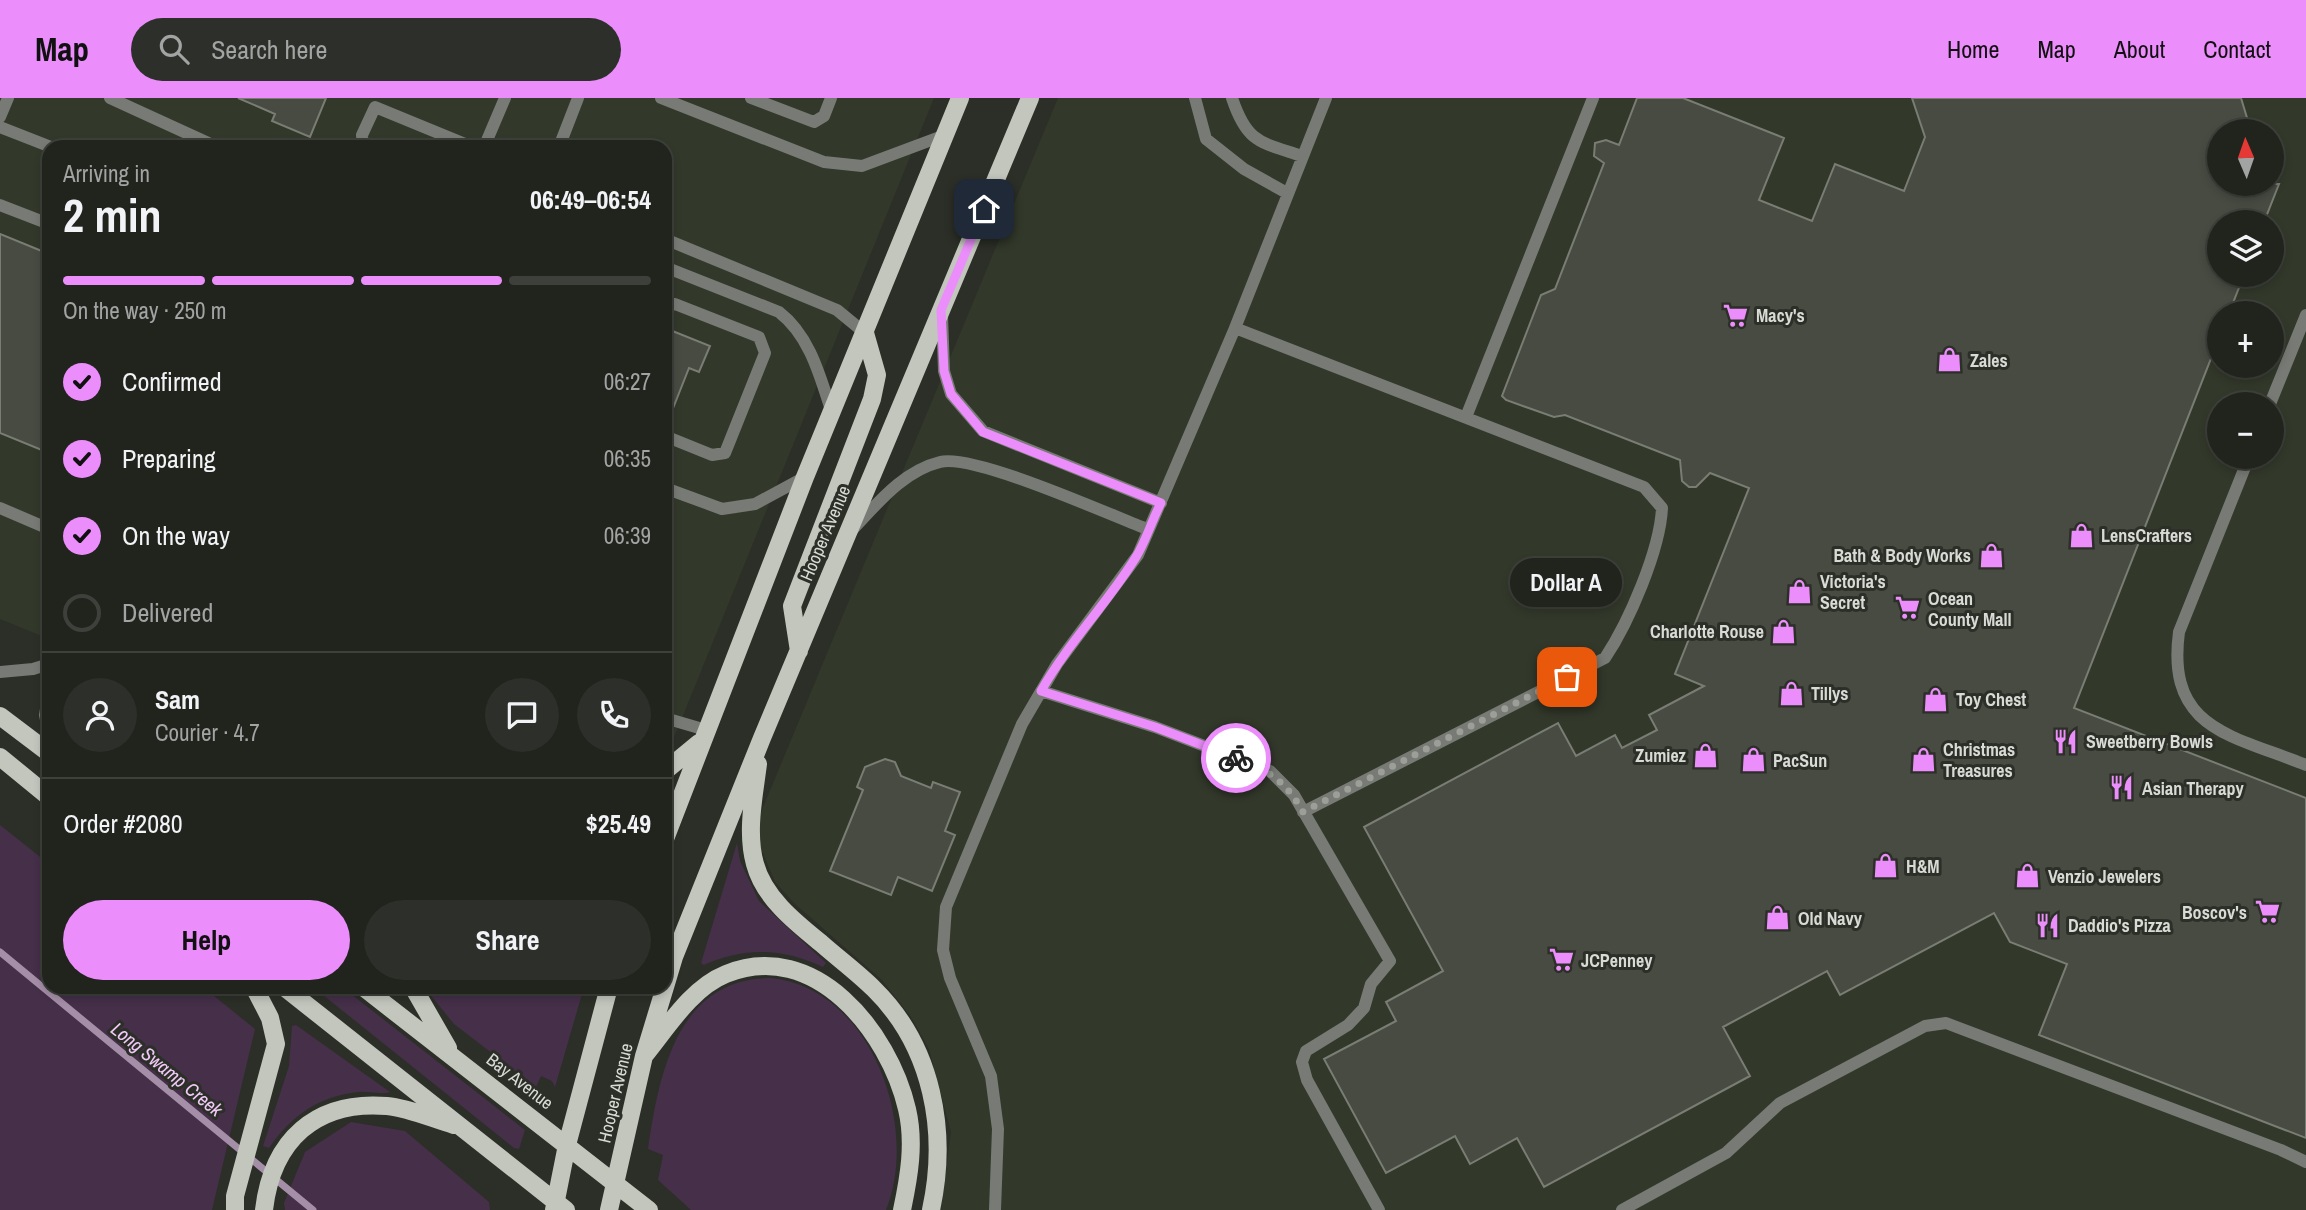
<!DOCTYPE html>
<meta charset="utf-8">
<style>
body{margin:0;font-family:"Archivo Narrow",sans-serif;background:#2d2f2a;color:#f1f3f6;height:100vh;display:flex;flex-direction:column;font-size:26px;white-space:nowrap}
*{box-sizing:border-box;margin:0}
p{font-size:23px;color:#a2a4a4}
.icon{flex:none;width:38px;height:38px;fill:none;stroke:currentColor;stroke-width:2;stroke-linecap:round;stroke-linejoin:round}
.map{position:relative;flex:1;overflow:hidden}
.sheet{position:absolute;left:42px;top:42px;width:630px;height:854px;display:flex;flex-direction:column;background:#21231d;border-radius:21px;box-shadow:0 4px 10px #0003,0 0 0 2px #3e403b}
.sheet>*{flex:none}
.needle{width:46px;rotate:358deg}
.buttons{position:absolute;left:2207px;top:21px;display:grid;gap:14px}
.buttons a{display:grid;place-items:center;width:77px;height:77px;border-radius:50%;background:#21231d;box-shadow:0 4px 10px #0003,0 0 0 2px #3e403b;font-size:35px}
.pin{position:absolute;display:grid;place-items:center;width:60px;height:60px;color:#fff;margin:-30px;border-radius:14px;box-shadow:0 4px 10px #0006}
.courier{position:absolute;display:grid;place-items:center;width:70px;height:70px;margin:-35px;border:5px solid #eb8dfb;border-radius:50%;background:#fff;color:#222;box-shadow:0 2px 9px #0007}
.bubble{position:absolute;height:49px;border-radius:24px;background:#21231d;box-shadow:0 4px 10px #0003,0 0 0 2px #3e403b;font-size:23px;font-weight:700;line-height:49px;text-align:center}
.overview em{font-style:normal;font-weight:700}
.overview div{display:flex;flex-direction:column-reverse}
.overview{display:flex;align-items:center;justify-content:space-between;height:119px;padding:0 21px}
h1{font-size:46px;font-weight:700;line-height:52px}
.bar{display:grid;grid-template-columns:repeat(4,1fr);gap:10px 7px;align-content:center;height:84px;padding:0 21px}
.bar i{height:9px;border-radius:5px;background:#3e403b}
.bar .active{background:#eb8dfb}
.bar p{grid-column:span 4}
.line{display:flex;align-items:center;gap:18px;padding:0 21px;border-top:2px solid #3e403b}
.line div{flex:1}
.round{display:grid;place-items:center;flex:none;width:74px;height:74px;border-radius:37px;background:#2d2f2a}
ol{padding:0 21px;list-style:none}
li{display:flex;align-items:center;gap:21px;height:77px}
li p{margin-inline-start:auto}
li .icon{padding:7px;border-radius:50%;background:#eb8dfb;color:#111;stroke-width:4}
li:last-child{color:#a2a4a4}
li i{width:38px;height:38px;border:4px solid #3e403b;border-radius:50%}
.action{display:flex;gap:14px;margin-top:auto;padding:14px 21px}
.action a{flex:1;height:80px;border-radius:42px;background:#eb8dfb;color:#111;font-size:28px;font-weight:700;line-height:80px;text-align:center}
.action a+a{background:#2d2f2a;color:#f1f3f6}
header{display:flex;align-items:center;gap:42px;box-sizing:border-box;height:98px;padding:0 35px;background:#eb8dfb;color:#111}
header strong{font-size:33px}
nav{display:flex;gap:38px;margin-inline-start:auto;font-size:24px}
.search{width:490px;height:63px;background:#2d2f2a;display:flex;align-items:center;gap:18px;box-sizing:border-box;padding:0 24px;border-radius:38px;color:#a2a4a4;font-size:26px}
.map>svg:first-child{display:block}
.built{fill:#32382a;fill-rule:evenodd}
.green{fill:#452f49}
.lines{fill:none;stroke-linecap:round;stroke-linejoin:round}
.stream{stroke:#a58fa8;stroke-width:7}
.building{fill:#474b42;stroke:#797d74;stroke-width:2}
.service{stroke:#787a75;stroke-width:12}
.primary{stroke:#c2c6bd;stroke-width:18}
.done{stroke:#9c9f98;stroke-width:7;stroke-dasharray:0 12.6}
.route{stroke:#eb8dfb;stroke-width:9}
.labels{text-anchor:middle;dominant-baseline:central;stroke-width:6;stroke-linejoin:round;paint-order:stroke}
.poi-label{font-size:18px;font-weight:bold;fill:#d8dbd5;stroke:#2c2f27;text-anchor:start}
.street-label{font-size:18px;fill:#d8dbd5;stroke:#2c2f27}
.water-label{font-size:19px;font-style:italic;fill:#f2caf9;stroke:#2c2f27}
</style>
<header>
<strong>Map</strong>
<div class="search"><svg class="icon" aria-label="search" viewBox="0 0 24 24"><circle cx="10" cy="10" r="6"/><path d="M15 15l6 6"/></svg>Search here</div>
<nav><a>Home</a><a>Map</a><a>About</a><a>Contact</a></nav>
</header>
<div class="map">
<svg width="2306" height="1112" viewBox="0 0 2306 1112">
<rect width="100%" height="100%" fill="#2c2f27"/>
<!-- built -->
<path class="built" d="M0 0H934L671 647 665 649V49H49V541L0 521Z
M1058 0H2306V1112H941L951 1034 929 951 911 919 882 882 794 805 775 784 758 743 759 719ZM2219 33H2272V86H2219ZM2219 124H2272V177H2219ZM2219 215H2272V268H2219ZM2219 306H2272V359H2219Z"/>
<!-- green -->
<path class="green" d="M0 727 49 766V889H203L255 931 212 1112H0Z
M737 745 740 763 759 803 826 865 823 869C782 850 745 849 704 867L701 865Z
M771 880C871 890 920 1028 886 1112H691L658 1082 663 1057 648 1051C659 976 677 880 771 880Z
M313 889H342L525 1032 519 1051 514 1050Z
M424 889H584L555 989 552 983 541 978 536 989 454 926Z
M296 927 390 994C381 997 369 993 358 994 319 998 291 1018 269 1050L263 1048 289 968 292 928Z
M351 1024 405 1033 489 1104 490 1112H285L284 1105 305 1054Z"/>
<g class="lines">
<!-- stream -->
<path class="stream" d="M0 854 313 1112"/>
</g>
<!-- building -->
<path class="building" d="M238 0H326L310 39 272 23 275 16Z
M1637 0H1683L1784 40 1759 102 1812 123 1835 66 1904 93 1925 39 1912 0H2241L2251 33H2219V86H2279L2264 124H2219V177H2244L2229 215H2219V240L2074 610 2306 700V1040L2039 937 2067 866 2010 844 1994 815 1840 897 1827 873 1723 929 1750 978 1544 1089 1517 1040 1470 1066 1455 1038 1386 1075 1324 961 1396 923 1386 904 1443 873 1364 729 1558 625 1576 658 1615 637 1622 650 1657 632 1649 617 1704 588 1675 576 1749 390 1710 375 1696 389H1689L1682 383 1680 362 1565 317 1554 319 1506 302 1502 298 1541 197 1555 191 1604 65 1594 58 1595 45 1606 42 1619 47Z
M0 136 49 156V355L0 335Z
M665 230 710 248 699 274 689 270 666 328Z
M885 661 895 664 901 678 931 690 933 684 960 694 945 733 955 737 932 793 898 779 891 797 830 773 863 692 857 689 865 669Z"/>
<g class="lines">
<!-- service -->
<path class="service" d="M110 0 217 49
M661 0 824 64 862 68 945 37
M751 0 814 24 824 18 831 0
M1195 0 1206 41 1244 71 1287 95
M1232 0C1247 45 1260 44 1302 58
M0 19 8 0
M0 29 51 49
M363 49 362 37 375 9 470 48 485 47 505 0
M559 49 578 0
M0 107 49 126
M665 141 837 212 865 235
M665 169 779 214C810 238 820 278 832 315
M665 208 675 206 759 239 765 255 725 355 712 357 665 338
M942 217 944 273 951 296 983 333 1161 405
M1235 230 1644 389 1662 410C1660 452 1629 524 1605 560L1303 714
M2270 306 2306 217
M1466 319 1593 0
M2249 359 2179 534C2166 632 2232 637 2306 667
M665 390 722 411 755 406 805 379
M0 410 49 431
M852 432C877 406 903 373 940 364 973 355 1108 416 1147 431
M0 574 33 571 49 566
M49 593 45 617 49 636
M1041 593 1155 629 1270 673 1294 697 1390 863 1371 886 1364 910 1348 927 1306 953 1302 964 1307 982 1379 1112
M665 620 706 632
M995 1112 998 1031 991 978 950 880 943 852 946 809 1022 626 1057 566 1138 457 1235 230 1326 0
M1622 1112 1726 1055 1780 1005 1925 928 1946 925 2281 1052 2306 1064"/>
<!-- primary -->
<path class="primary" d="M799 553 792 508 872 301 877 277 865 235
M0 618 49 655
M0 659 49 699
M758 666C754 698 746 734 755 766 764 800 796 825 822 846 839 861 858 875 874 891 933 949 948 1034 931 1112
M665 673 699 645
M665 741 805 379 960 0
M284 889 566 1112
M363 889 649 1112
M413 889 448 950
M665 889 674 859 762 640 1030 0
M644 958C667 930 691 890 726 876 815 840 889 934 907 1011 915 1045 909 1079 902 1112
M235 1112V1098L276 946 270 920 254 889
M264 1112C272 1042 316 1002 387 1008 409 1010 433 1021 454 1027
M554 1112 567 1047 609 889
M609 1112 644 958 665 889"/>
</g>
<g class="lines">
<!-- done -->
<path class="done" d="M1236 660C1269 673 1285 682 1303 714L1567 579"/>
<!-- route -->
<path class="route" d="M984 111 941 212 944 273 951 296 983 334 1161 405C1152 422 1145 445 1136 459 1107 506 1068 545 1041 593L1155 629 1236 660"/>
</g>
<!-- icons -->
<defs>
<symbol id="supermarket-bare" viewBox="-9 -9 18 18"><path d="M-6-5.5h2.5l.6 2H6L4.5 2H-2.5L-4.4-4H-6ZM-1.5 3.2a1.3 1.3 0 1 0 .1 0ZM3 3.2a1.3 1.3 0 1 0 .1 0Z" fill="#eb8dfb" stroke="#2c2f27" stroke-width="2.5" paint-order="stroke"/></symbol>
<symbol id="shop-bare" viewBox="-9 -9 18 18"><path d="M-5-2.5h2.3a2.7 3.5 0 0 1 5.4 0H5L5.5 6h-11ZM-1.5-2.5h3a1.5 2.3 0 0 0-3 0Z" fill="#eb8dfb" stroke="#2c2f27" stroke-width="2.5" paint-order="stroke"/></symbol>
<symbol id="restaurant-bare" viewBox="-9 -9 18 18"><path d="M-5-6h1v4h1v-4h1v4h1v-4h1v5L-1.5 .5V6h-2V.5L-5-1ZM5-6V6H3V1.5H1.5Q1.5-4 5-6Z" fill="#eb8dfb" stroke="#2c2f27" stroke-width="2.5" paint-order="stroke"/></symbol>
</defs>
<g fill-rule="evenodd">
<use href="#supermarket-bare" x="1718" y="200" width="35" height="35"/>
<use href="#shop-bare" x="1932" y="244" width="35" height="35"/>
<use href="#shop-bare" x="2064" y="420" width="35" height="35"/>
<use href="#shop-bare" x="1974" y="440" width="35" height="35"/>
<use href="#shop-bare" x="1782" y="476" width="35" height="35"/>
<use href="#supermarket-bare" x="1890" y="492" width="35" height="35"/>
<use href="#shop-bare" x="1766" y="516" width="35" height="35"/>
<use href="#shop-bare" x="1774" y="578" width="35" height="35"/>
<use href="#shop-bare" x="1918" y="584" width="35" height="35"/>
<use href="#restaurant-bare" x="2048" y="626" width="35" height="35"/>
<use href="#shop-bare" x="1688" y="640" width="35" height="35"/>
<use href="#shop-bare" x="1906" y="644" width="35" height="35"/>
<use href="#shop-bare" x="1736" y="644" width="35" height="35"/>
<use href="#restaurant-bare" x="2104" y="672" width="35" height="35"/>
<use href="#shop-bare" x="1868" y="750" width="35" height="35"/>
<use href="#shop-bare" x="2010" y="760" width="35" height="35"/>
<use href="#supermarket-bare" x="2250" y="796" width="35" height="35"/>
<use href="#shop-bare" x="1760" y="802" width="35" height="35"/>
<use href="#restaurant-bare" x="2030" y="810" width="35" height="35"/>
<use href="#supermarket-bare" x="1544" y="844" width="35" height="35"/>
</g>
<g class="labels">
<!-- poi labels -->
<g class="poi-label">
<text x="1756" y="217">Macy's</text>
<text x="1970" y="262">Zales</text>
<text x="2101" y="437">LensCrafters</text>
<text x="1971" y="457" text-anchor="end">Bath &amp; Body Works</text>
<text x="1820" y="483">Victoria's<tspan x="1820" dy="21">Secret</tspan></text>
<text x="1928" y="500">Ocean<tspan x="1928" dy="21">County Mall</tspan></text>
<text x="1764" y="533" text-anchor="end">Charlotte Rouse</text>
<text x="1811" y="595">Tillys</text>
<text x="1956" y="601">Toy Chest</text>
<text x="2086" y="643">Sweetberry Bowls</text>
<text x="1943" y="651">Christmas<tspan x="1943" dy="21">Treasures</tspan></text>
<text x="1686" y="657" text-anchor="end">Zumiez</text>
<text x="1773" y="662">PacSun</text>
<text x="2142" y="690">Asian Therapy</text>
<text x="1906" y="768">H&amp;M</text>
<text x="2048" y="778">Venzio Jewelers</text>
<text x="2247" y="814" text-anchor="end">Boscov's</text>
<text x="1798" y="820">Old Navy</text>
<text x="2068" y="827">Daddio's Pizza</text>
<text x="1581" y="862">JCPenney</text>
</g>
<!-- street labels -->
<g class="street-label">
<text transform="translate(825 435) rotate(-67)">Hooper Avenue</text>
<text transform="translate(520 983) rotate(38)">Bay Avenue</text>
<text transform="translate(615 995) rotate(-77)">Hooper Avenue</text>
</g>
<!-- water labels -->
<g class="water-label">
<text transform="translate(167 971) rotate(39)">Long Swamp Creek</text>
</g>
</g>
</svg>
<div class="buttons">
<a><svg class="needle" viewBox="-14 -14 28 28"><path d="M0-13l5 13h-10z" fill="#e53935"/><path d="M0 13l5-13h-10z" fill="#a2a4a4"/></svg></a>
<a><svg class="icon" aria-label="layers" viewBox="0 0 24 24"><path d="M12 4l9 5-9 5-9-5zM3 14l9 5 9-5"/></svg></a>
<a>+</a>
<a>−</a>
</div>
<div class="pin" style="left:1567px;top:579px;background:#ea580c"><svg class="icon" aria-label="bag" viewBox="0 0 24 24"><path d="M5 8h14l-1 12H6zM9 8a3 3 0 0 1 6 0"/></svg></div>
<div class="pin" style="left:984px;top:111px;background:#1f2937"><svg class="icon" aria-label="home" viewBox="0 0 24 24"><path d="M3 11l9-7 9 7M6 9v11h12V9"/></svg></div>
<div class="courier" style="left:1236px;top:660px"><svg class="icon" aria-label="bike" viewBox="0 0 24 24"><circle cx="6" cy="16" r="4"/><circle cx="18" cy="16" r="4"/><path d="M6 16l4-8h5l3 8M10 8l3 8H6M13 5h3"/></svg></div>
<div class="bubble" style="left:1510px;top:460px;width:112px">Dollar A</div>
<section class="sheet">
<div class="overview"><div><h1>2 min</h1><p>Arriving in</p></div><em>06:49–06:54</em></div>
<div class="bar"><i class="active"></i><i class="active"></i><i class="active"></i><i></i><p>On the way · 250 m</p></div>
<ol>
<li><svg class="icon" aria-label="check" viewBox="0 0 24 24"><path d="M5 12l5 5 9-10"/></svg>Confirmed<p>06:27</p></li>
<li><svg class="icon" aria-label="check" viewBox="0 0 24 24"><path d="M5 12l5 5 9-10"/></svg>Preparing<p>06:35</p></li>
<li><svg class="icon" aria-label="check" viewBox="0 0 24 24"><path d="M5 12l5 5 9-10"/></svg>On the way<p>06:39</p></li>
<li><i></i>Delivered</li>
</ol>
<div class="line" style="height:126px"><a class="round"><svg class="icon" aria-label="person" viewBox="0 0 24 24"><circle cx="12" cy="8" r="4"/><path d="M4 21q1-7 8-7t8 7"/></svg></a><div><b>Sam</b><p>Courier · 4.7</p></div><a class="round"><svg class="icon" aria-label="chat" viewBox="0 0 24 24"><path d="M4 5h16v11H9l-5 4z"/></svg></a><a class="round"><svg class="icon" aria-label="phone" viewBox="0 0 24 24"><path d="M5 4h4l2 5-3 2q2 4 5 5l2-3 5 2v4C11 20 4 13 5 4z"/></svg></a></div>
<div class="line" style="height:91px"><div>Order #2080</div><b>$25.49</b></div>
<div class="action"><a>Help</a><a>Share</a></div>
</section>
</div>
